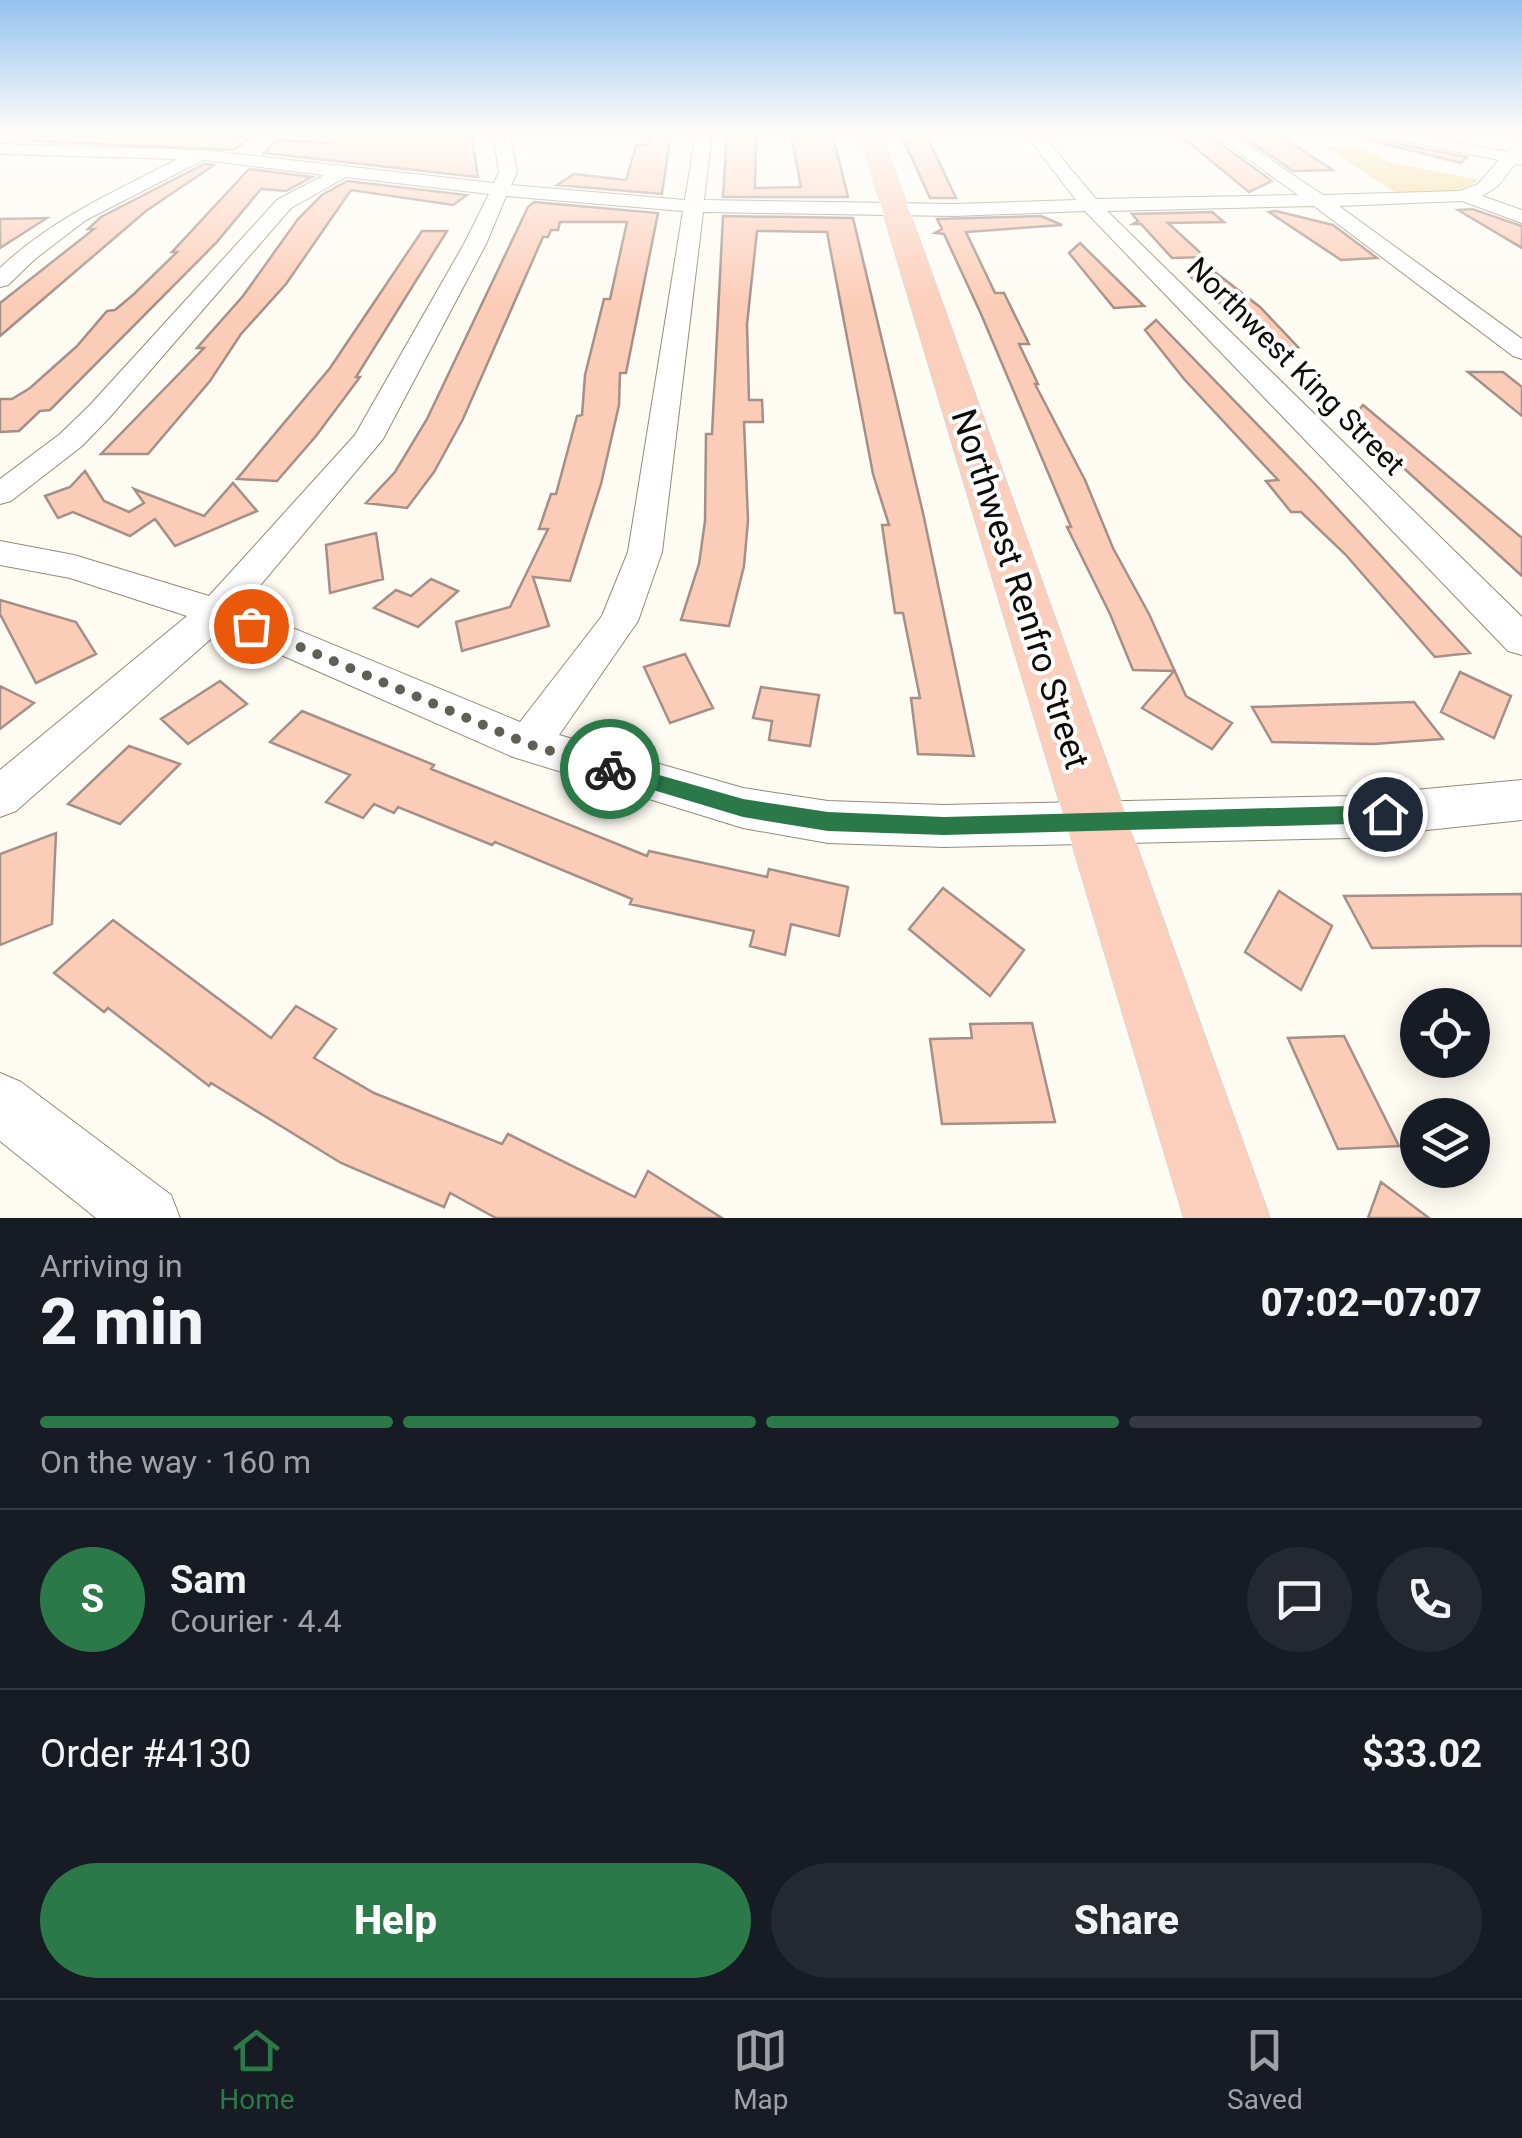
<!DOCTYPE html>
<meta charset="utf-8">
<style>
body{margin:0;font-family:Roboto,sans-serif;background:#242831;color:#f1f3f6;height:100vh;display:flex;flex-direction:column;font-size:38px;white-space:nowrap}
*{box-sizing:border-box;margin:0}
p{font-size:32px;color:#9ea1a6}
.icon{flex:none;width:55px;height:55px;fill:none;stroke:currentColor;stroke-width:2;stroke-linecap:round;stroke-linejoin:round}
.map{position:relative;height:1218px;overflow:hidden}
.panel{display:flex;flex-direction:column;background:#171b24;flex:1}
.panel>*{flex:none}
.buttons{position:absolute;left:1400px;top:988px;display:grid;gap:20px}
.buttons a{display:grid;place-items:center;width:90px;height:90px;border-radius:50%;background:#171b24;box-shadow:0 5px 25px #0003;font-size:50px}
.pin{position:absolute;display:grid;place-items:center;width:85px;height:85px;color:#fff;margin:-42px;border:5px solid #fff;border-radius:50%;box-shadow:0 2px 10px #0007}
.courier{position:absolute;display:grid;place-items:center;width:100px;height:100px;margin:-50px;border:8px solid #2b7949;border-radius:50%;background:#fff;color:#222;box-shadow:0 2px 12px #0007}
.summary em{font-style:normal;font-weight:800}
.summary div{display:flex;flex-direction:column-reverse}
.summary{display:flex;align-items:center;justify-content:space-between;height:170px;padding:0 40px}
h1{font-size:65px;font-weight:800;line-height:75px}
.bar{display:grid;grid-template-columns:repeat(4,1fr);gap:15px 10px;align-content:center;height:120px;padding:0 40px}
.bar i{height:12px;border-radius:8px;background:#363941}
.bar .on{background:#2b7949}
.bar p{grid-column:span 4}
.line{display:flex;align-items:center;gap:25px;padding:0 40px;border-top:2px solid #363941}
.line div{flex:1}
.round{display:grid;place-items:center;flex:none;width:105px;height:105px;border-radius:52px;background:#242831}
.cta{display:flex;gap:20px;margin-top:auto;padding:20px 40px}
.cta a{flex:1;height:115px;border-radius:60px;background:#2b7949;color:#fff;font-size:40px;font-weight:800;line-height:115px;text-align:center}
.cta a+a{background:#242831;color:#f1f3f6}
.tabs{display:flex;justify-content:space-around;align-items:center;height:140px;border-top:2px solid #363941;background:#171b24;font-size:28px;color:#9ea1a6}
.tabs a{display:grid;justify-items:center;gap:5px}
.tabs .on{color:#2b7949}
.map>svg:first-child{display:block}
.green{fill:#f2d78e}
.building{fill:#fbcdb8;stroke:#a49087;stroke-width:2.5}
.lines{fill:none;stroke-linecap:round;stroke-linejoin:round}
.minor-casing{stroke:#928b79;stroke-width:2}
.major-casing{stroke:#d8d8d7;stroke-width:2}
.minor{fill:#fff;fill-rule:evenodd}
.major{fill:#fbcfbc;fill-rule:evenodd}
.route{fill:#2b7949}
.done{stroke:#625f59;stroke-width:10;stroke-dasharray:0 18}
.labels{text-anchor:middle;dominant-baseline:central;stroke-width:8;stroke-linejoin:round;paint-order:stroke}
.far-street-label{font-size:30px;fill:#0e0b06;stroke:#fff}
.street-label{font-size:35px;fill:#0e0b06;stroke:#fff}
</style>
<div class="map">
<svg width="1522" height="1218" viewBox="0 0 1522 1218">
<rect width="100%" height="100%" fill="#fefbf3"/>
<!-- green -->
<path class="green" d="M1358 146 1389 162 1480 180 1456 192 1402 197 1325 147Z"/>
<!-- building -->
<path class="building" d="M334 132H471L478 177 264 153 276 140 334 143Z
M651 132H671L662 194 557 185 574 174 626 180 636 146 648 144Z
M727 132H756L755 188 801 187 791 134 833 136 848 197H723Z
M900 132H925L956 198H930Z
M1207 132 1209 135 1272 181 1249 192 1177 133Z
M1236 132H1274L1333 170 1293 171Z
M1366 132H1373L1383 141 1467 157 1461 163 1365 139Z
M47 133H174L250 138 234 150 32 141Z
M204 164 214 165 146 211 0 336V303L94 229H88L101 217Z
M249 169 312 177 286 191 261 189 216 243 50 410 40 411 19 431 0 432V399H12L30 388 77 346 107 311 115 310 134 294 177 252H172Z
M347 181 467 195 453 205 351 190 286 284 241 334 210 381 148 454H101L204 348H197L243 296 298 219 322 195Z
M534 202 658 213 626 373H620L619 405 601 484 570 581 533 577 549 626 462 651 456 622 510 607 548 529H539L551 494H556L577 416 582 415 585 375 604 299H610L627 222H560L558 230H551L548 237H543L463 419 434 472 407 508 366 503 395 472 427 419 528 207Z
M1472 209 1522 226V248L1458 210Z
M1276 211 1333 225 1377 258 1341 260 1269 212Z
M1212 212 1224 222 1168 223 1205 257 1172 258 1141 224H1133L1138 221 1132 214Z
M723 216 853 218 923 513 974 756 918 754 911 698H920L903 613H895L882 525H889L873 474 827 232 757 231 747 324 749 400H762L763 422H744L748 520 744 566 729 626 681 620 699 564 705 521 706 434H712Z
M1041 216 1062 225 966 232 995 293H1004L1029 344H1019L1038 384H1035L1085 480 1113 548 1149 614 1186 696 1232 723 1212 749 1142 708 1174 671 1133 670 1110 614 1067 527H1071L981 314 944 234 935 233 942 229 937 219Z
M47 218 0 248V219Z
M422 231H447L356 377H360L316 436 277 481 237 479 330 368Z
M1080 243 1144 306 1114 308 1069 253Z
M1197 258 1260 307 1298 347 1270 348 1185 272Z
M1156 320 1314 483 1470 653 1435 657 1345 554 1301 512H1291L1266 481 1278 480 1184 379 1145 330Z
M1468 372H1503L1522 387V416Z
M1363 405 1522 538V576L1351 420Z
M85 471 104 501 129 512 144 503 134 489 204 516 233 483 257 511 175 546 155 519 130 536 73 512 58 518 45 496 70 487Z
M376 533 383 579 330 593 326 545Z
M431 579 458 591 418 627 374 608 396 590 411 596Z
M0 600 76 622 96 654 36 683 0 614Z
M685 654 713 708 670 723 644 667Z
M1460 672 1511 696 1494 738 1441 712Z
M220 681 247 704 188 744 161 719Z
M0 686 34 703 0 729Z
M761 687 819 695 810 746 769 740 772 721 753 718Z
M1414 702 1443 739 1374 744 1272 742 1252 707Z
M302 711 434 765 431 769 647 856 649 851 767 877 769 869 848 887 839 936 791 924 785 955 750 946 754 931 630 904 632 899 495 842 492 845 398 807 394 813 374 804 363 818 326 802 350 775 270 742Z
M129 746 180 764 120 824 68 804Z
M56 833 52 924 0 945V854Z
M943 888 1024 950 990 996 909 929Z
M1279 891 1332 926 1301 990 1245 952Z
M1522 894V946H1482L1372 948 1344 896Z
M113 920 271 1038 296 1006 336 1029 314 1058 374 1093 502 1144 508 1134 635 1197 648 1171 722 1218H496L450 1193 444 1207 341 1163 211 1083 209 1086 108 1008 104 1012 54 973Z
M1032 1023 1055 1122 942 1124 930 1039 972 1038 970 1024Z
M1344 1036 1399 1146 1338 1149 1288 1038Z
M1381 1182 1429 1218H1368Z"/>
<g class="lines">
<defs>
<path id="minor" d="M493 132H509L517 172 511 185 685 200 696 132H712L704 200 954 204 1076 200 1024 132H1040L1096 199 1298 195 1211 132H1229L1323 195 1460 191 1478 184 1499 160 1384 137 1376 132H1406L1506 152 1522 138V165L1515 164 1498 186 1482 196 1522 210V223L1462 201 1339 206 1522 339V359L1513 356 1314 206 1107 211 1522 617V655L1508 651 1085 211 954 216 703 212 662 552 638 621 559 735 743 788 828 801 944 805 1351 796 1522 780V820L1351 838 944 847 828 843 743 828 513 757 222 629 16 811 0 817V770L187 616 70 578 0 565V541L74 555 209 596 355 435 464 244 489 194 346 177 291 208 110 417 82 446 11 501 0 504V479L60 434 90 405 277 200 324 175 203 160 86 220 35 259 8 285 0 287V268C52 219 115 191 178 159L0 154V144L200 150 494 183 499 172ZM506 196 683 211 628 552 602 616 520 722 242 607 383 439 486 244Z
M0 1073 21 1082 171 1195 180 1218H96L0 1141Z"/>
<path id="major" d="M859 132H881L1270 1218H1184Z"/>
</defs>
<!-- minor casing -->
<use href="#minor" class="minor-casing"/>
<!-- major casing -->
<use href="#major" class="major-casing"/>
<!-- minor -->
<use href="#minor" class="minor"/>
<!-- major -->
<use href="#major" class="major"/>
</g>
<!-- sky -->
<linearGradient id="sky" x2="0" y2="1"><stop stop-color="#94c2ef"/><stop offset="0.44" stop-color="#fffdfa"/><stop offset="1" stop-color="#fffdfa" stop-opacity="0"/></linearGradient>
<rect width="1522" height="302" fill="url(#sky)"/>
<!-- route -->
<path class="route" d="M610 761 743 799 828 812 944 817 1385 805 1395 814 1385 823 944 835 828 831 743 817 610 777 601 769Z"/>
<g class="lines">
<!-- done -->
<path class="done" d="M251 626 528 744 610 769"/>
</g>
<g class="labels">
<!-- far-street labels -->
<g class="far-street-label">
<text transform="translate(1296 366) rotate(45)">Northwest King Street</text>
</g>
<!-- street labels -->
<g class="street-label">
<text transform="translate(1020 589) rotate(72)">Northwest Renfro Street</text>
</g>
</g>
</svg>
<div class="buttons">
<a><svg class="icon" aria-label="locate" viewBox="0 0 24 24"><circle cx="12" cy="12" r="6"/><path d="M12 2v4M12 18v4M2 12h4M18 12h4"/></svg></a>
<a><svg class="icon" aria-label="layers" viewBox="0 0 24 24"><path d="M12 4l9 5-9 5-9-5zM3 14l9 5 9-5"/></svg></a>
</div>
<div class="pin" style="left:251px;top:626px;background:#ea580c"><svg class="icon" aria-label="bag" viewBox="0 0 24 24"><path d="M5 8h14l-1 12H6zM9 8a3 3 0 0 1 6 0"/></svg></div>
<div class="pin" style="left:1385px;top:814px;background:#1f2937"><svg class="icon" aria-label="home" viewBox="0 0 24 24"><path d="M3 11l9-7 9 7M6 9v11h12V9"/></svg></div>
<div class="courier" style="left:610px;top:769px"><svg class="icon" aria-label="bike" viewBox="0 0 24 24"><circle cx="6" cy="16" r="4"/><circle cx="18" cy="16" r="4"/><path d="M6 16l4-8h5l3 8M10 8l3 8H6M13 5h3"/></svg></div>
</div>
<section class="panel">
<div class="summary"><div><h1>2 min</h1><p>Arriving in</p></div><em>07:02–07:07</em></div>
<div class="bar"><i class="on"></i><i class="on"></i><i class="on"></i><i></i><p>On the way · 160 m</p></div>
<div class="line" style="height:180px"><b class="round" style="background:#2b7949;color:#fff">S</b><div><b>Sam</b><p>Courier · 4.4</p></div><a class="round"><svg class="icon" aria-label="chat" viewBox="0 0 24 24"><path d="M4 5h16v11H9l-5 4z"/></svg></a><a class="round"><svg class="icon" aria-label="phone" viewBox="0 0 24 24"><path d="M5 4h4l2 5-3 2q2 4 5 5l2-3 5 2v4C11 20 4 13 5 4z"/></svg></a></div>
<div class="line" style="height:130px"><div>Order #4130</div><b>$33.02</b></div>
<div class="cta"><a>Help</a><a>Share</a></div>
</section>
<nav class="tabs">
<a class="on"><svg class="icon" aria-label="home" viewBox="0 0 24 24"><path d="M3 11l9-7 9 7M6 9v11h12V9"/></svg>Home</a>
<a><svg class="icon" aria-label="map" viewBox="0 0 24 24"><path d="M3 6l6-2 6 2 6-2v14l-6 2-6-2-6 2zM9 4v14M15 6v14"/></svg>Map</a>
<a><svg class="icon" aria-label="saved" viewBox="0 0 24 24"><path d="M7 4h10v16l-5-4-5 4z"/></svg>Saved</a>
</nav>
